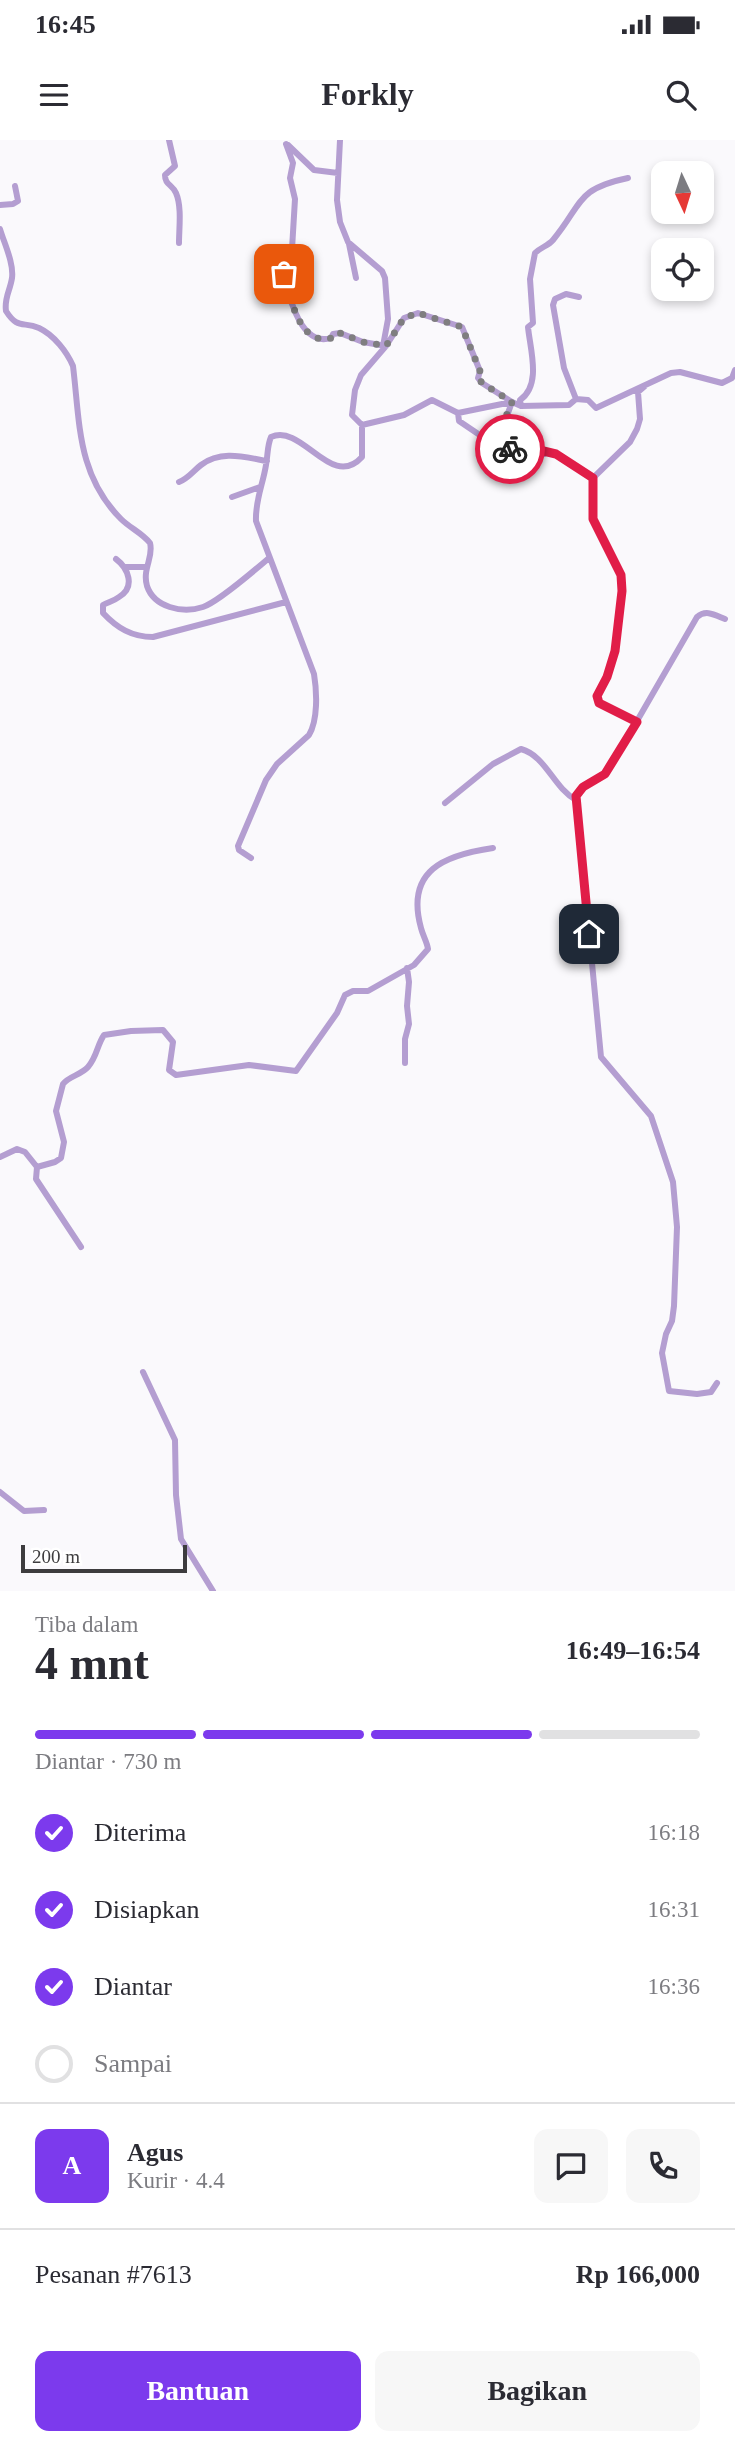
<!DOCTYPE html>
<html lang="id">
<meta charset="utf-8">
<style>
body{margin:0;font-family:"Times New Roman",serif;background:#f7f7f7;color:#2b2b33;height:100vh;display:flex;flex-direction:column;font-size:26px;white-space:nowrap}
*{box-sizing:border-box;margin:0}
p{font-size:23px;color:#7c7c81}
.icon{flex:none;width:38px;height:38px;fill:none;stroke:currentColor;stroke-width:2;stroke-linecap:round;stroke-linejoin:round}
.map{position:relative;height:1451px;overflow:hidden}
.details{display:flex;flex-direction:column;background:#fff;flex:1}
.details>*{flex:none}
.needle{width:46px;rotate:176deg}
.buttons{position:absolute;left:651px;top:21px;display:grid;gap:14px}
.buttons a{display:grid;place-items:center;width:63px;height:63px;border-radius:14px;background:#fff;box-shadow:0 4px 10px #0003;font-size:35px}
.scale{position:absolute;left:21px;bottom:18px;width:166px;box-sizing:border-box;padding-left:7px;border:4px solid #3d3c3e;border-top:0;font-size:19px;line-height:24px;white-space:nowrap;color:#3d3c3e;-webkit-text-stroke:5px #fff;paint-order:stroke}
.pin{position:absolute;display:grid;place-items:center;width:60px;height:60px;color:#fff;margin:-30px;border-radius:14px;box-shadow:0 4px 10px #0006}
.courier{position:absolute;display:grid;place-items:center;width:70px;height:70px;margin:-35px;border:5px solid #e11d48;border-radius:50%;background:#fff;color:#222;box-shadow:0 2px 9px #0007}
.summary em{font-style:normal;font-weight:700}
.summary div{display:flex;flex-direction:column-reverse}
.summary{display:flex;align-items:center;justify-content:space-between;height:119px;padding:0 35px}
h1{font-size:46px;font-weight:700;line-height:52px}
.bar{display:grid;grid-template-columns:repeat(4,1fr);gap:10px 7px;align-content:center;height:84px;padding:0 35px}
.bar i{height:9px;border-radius:5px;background:#e1e1e2}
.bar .selected{background:#7c3aed}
.bar p{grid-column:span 4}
.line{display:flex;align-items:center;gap:18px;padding:0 35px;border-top:2px solid #e1e1e2}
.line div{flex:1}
.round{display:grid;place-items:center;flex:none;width:74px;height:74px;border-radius:14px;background:#f7f7f7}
ol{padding:0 35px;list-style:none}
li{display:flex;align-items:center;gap:21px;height:77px}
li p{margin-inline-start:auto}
li .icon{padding:7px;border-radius:50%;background:#7c3aed;color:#fff;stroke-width:4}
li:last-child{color:#7c7c81}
li i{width:38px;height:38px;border:4px solid #e1e1e2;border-radius:50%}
.button{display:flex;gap:14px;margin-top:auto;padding:14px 35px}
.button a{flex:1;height:80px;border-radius:14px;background:#7c3aed;color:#fff;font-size:28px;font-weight:700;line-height:80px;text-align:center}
.button a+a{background:#f7f7f7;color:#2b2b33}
.status{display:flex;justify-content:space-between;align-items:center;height:49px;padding:0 35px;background:#fff;direction:ltr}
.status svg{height:19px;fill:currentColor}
header{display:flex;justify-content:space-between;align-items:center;height:91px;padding:0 35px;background:#fff;font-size:32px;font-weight:700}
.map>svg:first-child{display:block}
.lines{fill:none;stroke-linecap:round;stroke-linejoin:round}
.street{stroke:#b49ed1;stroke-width:6}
.done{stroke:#7f7e80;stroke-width:7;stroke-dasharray:0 12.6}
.route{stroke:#e11d48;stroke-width:9}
</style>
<div class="status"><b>16:45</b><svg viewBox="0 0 49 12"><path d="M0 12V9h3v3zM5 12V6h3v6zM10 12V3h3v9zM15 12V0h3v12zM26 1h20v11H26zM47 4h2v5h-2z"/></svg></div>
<header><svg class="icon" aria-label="menu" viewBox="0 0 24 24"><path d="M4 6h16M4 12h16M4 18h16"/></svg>Forkly<svg class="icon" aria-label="search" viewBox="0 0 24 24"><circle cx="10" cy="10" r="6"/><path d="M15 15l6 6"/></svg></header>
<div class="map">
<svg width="735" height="1451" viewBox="0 0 735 1451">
<rect width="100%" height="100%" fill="#faf9fc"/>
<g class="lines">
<!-- street -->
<path class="street" d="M169 0 175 26 165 35C165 45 172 44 176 53 182 67 179 88 179 103
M340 0 337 60 340 82 348 102 382 131 385 138 388 179 383 206
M286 4 293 23 290 38 295 59 292 109 285 116 283 124C286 147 298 208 331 198L333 194 340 193 363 202 386 206
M288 5 314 30 338 33
M0 65 13 64 18 61 15 46
M0 89C4 103 14 123 12 138 10 151 4 158 6 171 18 190 23 181 39 188 54 195 67 212 73 226 80 283 77 335 121 379 130 388 142 393 150 403 154 417 142 429 147 446 154 467 182 474 203 467 218 462 255 430 269 418
M349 104 356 138
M576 259 564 228 553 165 555 159 566 154 579 157
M521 266 520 260C542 245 530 209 528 187L533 183 530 139 535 113C541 107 548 106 553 100 583 64 575 49 628 38
M458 273 459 281 496 306 520 310 535 309 556 314 593 338V379L621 435 622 451 615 511 607 536 597 556 599 563 637 581 605 634 583 647 576 656 601 917 651 976 673 1042 677 1087 674 1166 672 1181 666 1194 662 1213 669 1251 697 1254 711 1252 717 1243
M362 285 352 275 355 250 361 235 386 206 404 178 418 173 462 187 480 231 478 238 482 243 512 262 496 306
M500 336C511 324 528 315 544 314
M593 338 630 302 637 289 640 279 638 252 645 246
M179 342C189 338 193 331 201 325 221 310 244 317 267 321
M232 357 260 347
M116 419C128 428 136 447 119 457 114 461 108 462 103 465V473C117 488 132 497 153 497L286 462
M126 427H145
M637 581 697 477C706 469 715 475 725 479
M445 663 493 624 521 609C546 616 553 647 576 660
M251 718 239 710 238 706 266 640 277 624 309 595C318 580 317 552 314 534L256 381C255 361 263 344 266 325 268 315 267 306 271 297 303 283 331 351 362 317V285L404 275 432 260 458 273 512 262 521 266 569 265 576 259 588 260 596 268 671 233 680 232 722 243 732 238 735 230
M405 923V899L409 884 407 866 409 842 407 828
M0 1017 17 1009 25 1012 37 1027
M81 1107 36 1039 37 1027 55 1022 61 1018 64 1002 56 971 63 944C69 936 81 935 88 927 97 917 97 905 104 895L131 891 163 890 173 902 169 930 176 935 249 925 296 931 337 873 345 855 353 851H368L414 825 428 809C427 802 423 796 421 788 405 730 445 715 493 708
M143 1232 175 1300 176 1355 181 1399 213 1451
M0 1352 24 1371 44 1370"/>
</g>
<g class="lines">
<!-- done -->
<path class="done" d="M284 134C290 156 299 207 331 198L333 194 340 193 363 202 386 206 404 178 418 173 462 187 480 231 478 238 482 243 512 262 502 286 500 299 496 306 510 309"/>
<!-- route -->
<path class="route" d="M510 309H535L556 314 593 338V379L621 435 622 451 615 511 607 537 597 556 599 563 637 582 605 634 583 647 576 656 589 794"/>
</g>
</svg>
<div class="buttons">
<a><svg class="needle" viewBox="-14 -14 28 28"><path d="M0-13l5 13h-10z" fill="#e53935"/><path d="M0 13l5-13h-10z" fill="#7c7c81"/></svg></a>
<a><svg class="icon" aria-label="locate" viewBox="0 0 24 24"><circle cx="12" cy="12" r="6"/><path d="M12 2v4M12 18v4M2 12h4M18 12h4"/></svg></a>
</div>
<div class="scale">200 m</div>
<div class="pin" style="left:284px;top:134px;background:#ea580c"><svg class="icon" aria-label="bag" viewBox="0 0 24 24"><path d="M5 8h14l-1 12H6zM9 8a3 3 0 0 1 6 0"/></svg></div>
<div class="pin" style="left:589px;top:794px;background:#1f2937"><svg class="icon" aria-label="home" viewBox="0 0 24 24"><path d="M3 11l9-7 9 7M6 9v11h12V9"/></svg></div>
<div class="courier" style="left:510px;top:309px"><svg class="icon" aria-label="bike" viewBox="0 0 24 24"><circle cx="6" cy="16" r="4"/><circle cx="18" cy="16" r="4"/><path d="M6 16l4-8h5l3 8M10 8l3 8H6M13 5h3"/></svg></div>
</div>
<section class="details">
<div class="summary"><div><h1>4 mnt</h1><p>Tiba dalam</p></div><em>16:49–16:54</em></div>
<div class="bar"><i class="selected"></i><i class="selected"></i><i class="selected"></i><i></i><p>Diantar · 730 m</p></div>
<ol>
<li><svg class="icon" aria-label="check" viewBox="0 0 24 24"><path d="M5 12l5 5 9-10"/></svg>Diterima<p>16:18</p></li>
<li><svg class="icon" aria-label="check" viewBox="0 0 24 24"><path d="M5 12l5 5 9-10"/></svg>Disiapkan<p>16:31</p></li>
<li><svg class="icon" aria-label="check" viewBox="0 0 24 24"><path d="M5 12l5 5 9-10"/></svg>Diantar<p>16:36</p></li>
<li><i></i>Sampai</li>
</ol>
<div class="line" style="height:126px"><b class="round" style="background:#7c3aed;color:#fff">A</b><div><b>Agus</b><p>Kurir · 4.4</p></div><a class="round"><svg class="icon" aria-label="chat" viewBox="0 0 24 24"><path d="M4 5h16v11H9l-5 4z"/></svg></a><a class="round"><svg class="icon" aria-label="phone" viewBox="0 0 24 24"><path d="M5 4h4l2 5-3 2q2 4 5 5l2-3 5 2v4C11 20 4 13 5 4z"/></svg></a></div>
<div class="line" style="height:91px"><div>Pesanan #7613</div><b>Rp 166,000</b></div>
<div class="button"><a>Bantuan</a><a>Bagikan</a></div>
</section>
